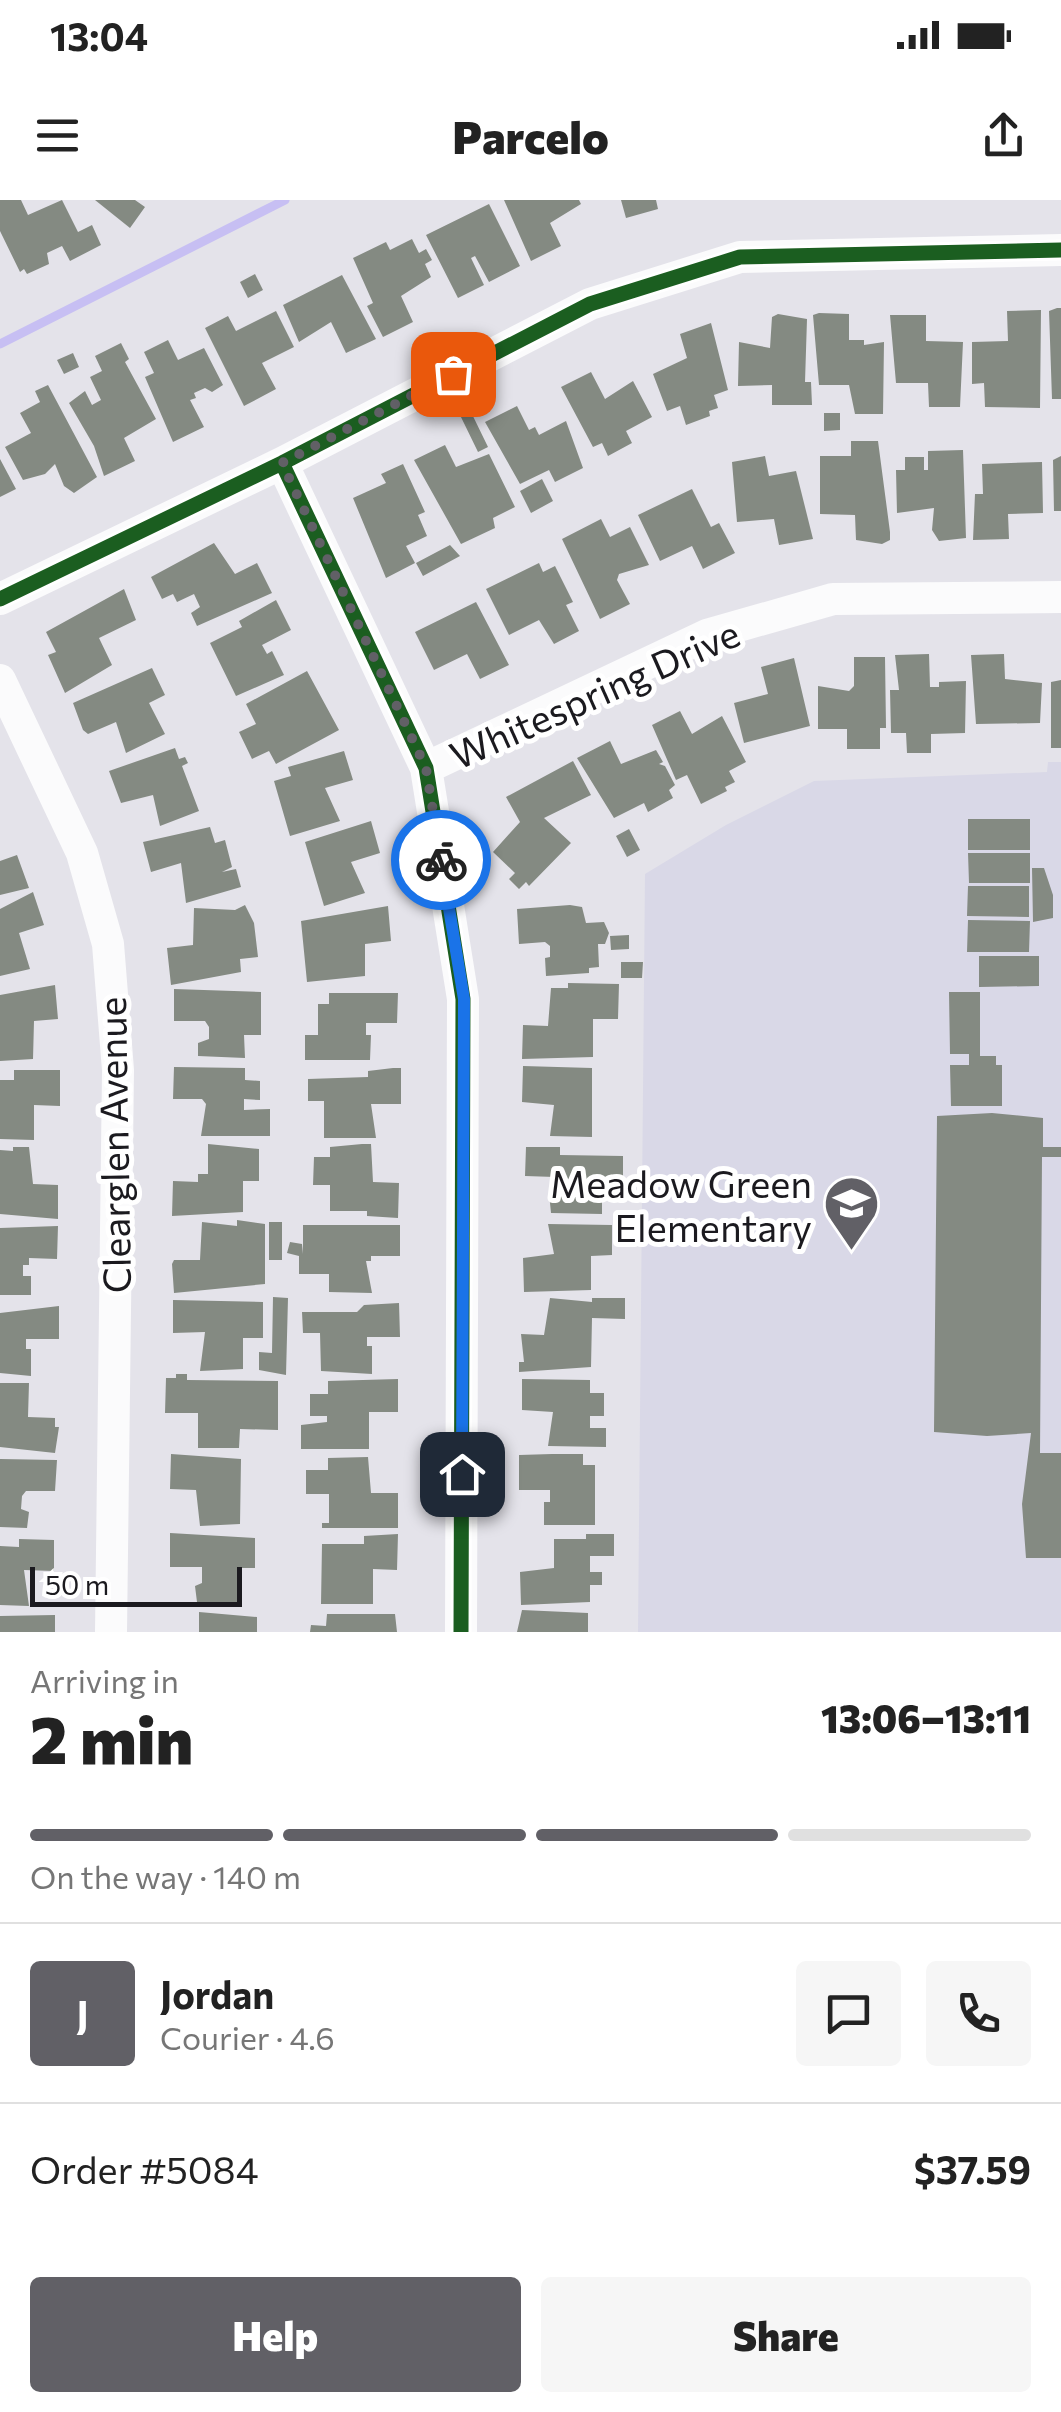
<!DOCTYPE html>
<meta charset="utf-8">
<style>
body{margin:0;font-family:Commissioner,sans-serif;background:#f6f6f6;color:#222;height:100vh;display:flex;flex-direction:column;font-size:38px;white-space:nowrap}
*{box-sizing:border-box;margin:0}
p{font-size:32px;color:#767676}
.icon{flex:none;width:55px;height:55px;fill:none;stroke:currentColor;stroke-width:2;stroke-linecap:round;stroke-linejoin:round}
.map{position:relative;height:1432px;overflow:hidden}
.side{display:flex;flex-direction:column;background:#fff;flex:1}
.side>*{flex:none}
.scale{position:absolute;left:30px;bottom:25px;width:212px;box-sizing:border-box;padding-left:10px;border:5px solid #1b1a1f;border-top:0;font-size:28px;line-height:35px;white-space:nowrap;color:#1b1a1f;-webkit-text-stroke:8px #fff;paint-order:stroke}
.pin{position:absolute;display:grid;place-items:center;width:85px;height:85px;color:#fff;margin:-42px;border-radius:20px;box-shadow:0 5px 15px #0006}
.courier{position:absolute;display:grid;place-items:center;width:100px;height:100px;margin:-50px;border:8px solid #1a73e8;border-radius:50%;background:#fff;color:#222;box-shadow:0 2px 12px #0007}
.headline em{font-style:normal;font-weight:800}
.headline div{display:flex;flex-direction:column-reverse}
.headline{display:flex;align-items:center;justify-content:space-between;height:170px;padding:0 30px}
h1{font-size:65px;font-weight:800;line-height:75px}
.bar{display:grid;grid-template-columns:repeat(4,1fr);gap:15px 10px;align-content:center;height:120px;padding:0 30px}
.bar i{height:12px;border-radius:8px;background:#e0e0e0}
.bar .active{background:#616066}
.bar p{grid-column:span 4}
.line{display:flex;align-items:center;gap:25px;padding:0 30px;border-top:2px solid #e0e0e0}
.line div{flex:1}
.round{display:grid;place-items:center;flex:none;width:105px;height:105px;border-radius:10px;background:#f6f6f6}
.action{display:flex;gap:20px;margin-top:auto;padding:20px 30px}
.action a{flex:1;height:115px;border-radius:10px;background:#616066;color:#fff;font-size:40px;font-weight:800;line-height:115px;text-align:center}
.action a+a{background:#f6f6f6;color:#222}
.status{display:flex;justify-content:space-between;align-items:center;height:70px;padding:0 50px;background:#fff;direction:ltr}
.status svg{height:28px;fill:currentColor}
header{display:flex;justify-content:space-between;align-items:center;height:130px;padding:0 30px;background:#fff;font-size:45px;font-weight:800}
.map>svg:first-child{display:block}
.built{fill:#d9d8e7}
.lines{fill:none;stroke-linecap:round;stroke-linejoin:round}
.stream{stroke:#c7bff3;stroke-width:9}
.building{fill:#848a82}
.minor{stroke:#fbfbfc;stroke-width:32}
.cycleway-casing{stroke:#fff;stroke-width:21}
.cycleway{stroke:#1b5e20;stroke-width:15}
.done{stroke:#616066;stroke-width:10;stroke-dasharray:0 18}
.route{stroke:#1a73e8;stroke-width:12}
.labels{text-anchor:middle;dominant-baseline:central;stroke-width:10;stroke-linejoin:round;paint-order:stroke}
.street-label{font-size:38px;fill:#1b1a1f;stroke:#fff}
.poi-label{font-size:38px;fill:#1b1a1f;stroke:#fff;text-anchor:end}
</style>
<div class="status"><b>13:04</b><svg viewBox="0 0 49 12"><path d="M0 12V9h3v3zM5 12V6h3v6zM10 12V3h3v9zM15 12V0h3v12zM26 1h20v11H26zM47 4h2v5h-2z"/></svg></div>
<header><svg class="icon" aria-label="menu" viewBox="0 0 24 24"><path d="M4 6h16M4 12h16M4 18h16"/></svg>Parcelo<svg class="icon" aria-label="share" viewBox="0 0 24 24"><path d="M12 15V3M7 8l5-5 5 5M5 13v7h14v-7"/></svg></header>
<div class="map">
<svg width="1061" height="1432" viewBox="0 0 1061 1432">
<rect width="100%" height="100%" fill="#e4e3ea"/>
<!-- built -->
<path class="built" d="M1048 562H1061V1432H638L645 674 726 625 814 581 1047 572Z"/>
<g class="lines">
<!-- stream -->
<path class="stream" d="M0 144 285 0"/>
</g>
<!-- building -->
<path class="building" d="M0 0H21L28 15 62 0 78 32 92 25 101 45 70 61 62 46 47 53 49 64 27 74 24 69 20 72 0 31Z
M95 0H135L145 7 130 28Z
M504 0H579L581 4 550 23 561 46 531 61Z
M621 0H656L658 9 626 18Z
M489 4 520 66 489 82 475 56 471 58 484 85 458 98 426 35Z
M412 39 419 53 426 49 432 60 425 64 431 77 401 96 413 122 383 137 367 106 373 103 353 58 386 42 390 50Z
M255 74 263 90 248 98 240 82Z
M342 75 376 139 346 153 331 122 299 142 283 105Z
M1057 108H1061V199H1052L1049 111Z
M1041 110 1040 208 985 207 984 183 972 184V142L1008 141 1007 111Z
M276 111 294 147 262 163 276 189 244 206 205 128 228 116 236 131Z
M819 113 849 114V140H864V145L884 142 883 214H855L849 185H819L813 115Z
M778 114 807 119 805 182H811L812 205H772V185L738 186 739 142 770 148 772 117Z
M890 115H926V141L963 142 960 207H929L928 183H896Z
M711 123 728 190 714 195 718 208 709 211 710 216 686 225 680 206 667 211 653 174 687 158 680 134Z
M168 140 178 160 204 148 223 185 212 192 205 188 194 193 196 198 190 200 204 227 173 242 145 177 154 173 144 152Z
M121 143 129 159 125 162 156 219 124 238 135 261 104 276 94 246 69 203 85 191 92 205 101 200 90 177 102 171 95 156Z
M73 153 79 167 64 174 57 160Z
M591 172 605 199 633 181 652 217 626 231 632 243 608 256 602 243 593 247 561 187Z
M48 185 97 277 74 293 64 286 55 264 45 274 23 280 5 247 31 233 20 213 40 202 35 191Z
M517 206 529 230 535 227 539 235 566 221 583 268 555 282 549 270 520 284 485 222Z
M470 210 488 247 478 252 460 215Z
M824 213H840V230L824 231Z
M851 241H878L890 332V340L882 344 856 340 855 315 820 314V256H851Z
M445 245 456 267 489 254 515 307 493 318 495 328 461 344 414 260Z
M963 250 966 338 939 341 932 330 934 308 897 313 896 270H905V257H924V270H928V251Z
M765 256 769 276 796 271 813 339 779 345 774 319 737 322 732 262Z
M1061 256V311H1054L1053 260Z
M0 259 16 289 0 297Z
M1042 262 1043 313 1008 314 1009 339 973 340 975 294H983L982 264Z
M403 264 425 312 418 315 427 336 406 346 415 363 386 378 353 298 386 283 381 274Z
M542 279 553 301 531 313 520 291Z
M692 289 711 327 719 323 735 353 703 369 692 346 660 361 638 315Z
M601 319 610 337 630 327 649 365 619 374 617 380 630 404 600 419 562 339Z
M214 343 235 374 257 363 272 393 197 426 191 413 200 407 194 394 177 402 173 394 162 399 151 377Z
M450 345 460 356 423 376 416 363Z
M539 363 543 372 555 366 573 402 566 405 579 431 554 444 539 420 509 435 486 389Z
M124 389 136 420 99 438 112 465 65 493 48 455 56 452 46 432Z
M276 400 291 430 262 445 267 454 272 451 284 475 236 496 210 443 242 427 239 421Z
M476 402 509 465 480 479 467 454 434 470 415 432Z
M929 454 930 487H939V482L966 481 965 533 931 534V553H907L906 533H891L890 490H899L895 455Z
M1004 454 1005 479 1042 483 1040 523 976 524 971 455Z
M854 457H885L886 528H880V549H847V529H818V486L849 491 854 486Z
M794 458 810 526 744 543 734 503 768 494 761 467Z
M152 468 165 495 149 503 165 534 126 553 116 522 88 534 83 530 73 503Z
M307 471 339 530 276 564 269 551 252 559 239 532 256 524 246 504Z
M1061 480V548H1051V482Z
M680 511 692 534 722 516 746 562 729 571 735 582 725 587 727 591 701 604 687 575 676 580 652 525Z
M610 541 621 564 656 550 663 562 659 564 665 566 675 585 669 590 673 598 648 612 644 603 614 618 577 558Z
M175 548 179 559 185 557 188 563 182 566 199 611 160 626 153 595 121 603 109 571Z
M344 551 353 580 325 588 340 621 290 636 274 581 291 576 288 567Z
M573 561 591 595 544 618 571 643 529 686 526 682 519 689 509 679 515 673 493 652 520 622 506 597Z
M968 619H1030V650H968Z
M371 621 380 653 351 662 365 693 324 706 305 642Z
M210 627 215 643 225 640 232 667 222 672 236 669 241 687 186 703 181 663 151 672 143 642Z
M629 629 640 650 627 657 616 636Z
M968 653H1030V683H969Z
M17 655 29 688 0 695V661Z
M1032 668H1044L1053 695V718L1033 722Z
M968 686H1029V717L967 716Z
M33 692 44 725 19 733 30 769 0 776V709Z
M245 705 254 723 258 757 240 759 241 772 171 785 167 748 193 745 194 708 235 710Z
M570 705 582 707 586 723 604 722 609 733 605 744H598L599 767 589 768V773L546 776 545 758 550 757V746L545 742 519 744 517 709Z
M388 706 391 741 365 744V776L307 782 301 721Z
M968 720 1030 721 1029 752H967Z
M629 735V749L611 750 610 736Z
M979 756H1039V786L979 787Z
M621 762H643L642 778H621Z
M568 783 619 784 618 819H593V857L522 859 523 825 548 826 551 788H568Z
M55 785 58 819 34 821 33 859 0 861V795Z
M174 789 261 792V835H244L245 858 198 856V843L209 839V827L205 821H174Z
M949 792H980V856H996V865H1002V906H951L950 865H969V854H950Z
M329 793H398L397 823H366V835H371L370 860H305V835H318V804H329Z
M523 866 592 868V937L550 936 554 905 522 902Z
M174 867 245 868V880L260 881V900L244 899V910L270 909V936H201L206 904 202 899H173Z
M393 868H401V904H371L376 938H324V901H308V879L368 877V871Z
M14 870H60V906L34 905V940L0 939V880H14Z
M992 913 1043 918V947H1061V957H1042L1040 1253H1061V1358H1026L1022 1304 1031 1233 987 1236 934 1232 937 916Z
M208 944 259 949V981H243V1012L172 1016 173 981 198 982V974H208Z
M362 944H371L373 982 399 983 398 1018 367 1016V1011H330V985H313L314 957H330V947Z
M13 947H29L33 984 58 985V1019L0 1014V950L13 951Z
M526 947H560V955L623 956V985L602 984V1014L551 1013 549 993H555V977L525 976Z
M237 1020 265 1024V1084L174 1093 172 1064 174 1060H200L202 1022 237 1026Z
M269 1022H282V1060H269Z
M548 1024 612 1025V1055L591 1056V1090L524 1092 523 1058 554 1054Z
M303 1025H400V1056H371V1061H366L372 1093 329 1092V1074H299V1056L287 1053 290 1042 302 1044 303 1054Z
M58 1026 57 1059 29 1058V1065H23V1076H31V1095H0V1028Z
M273 1097 288 1098 286 1175 259 1170V1152L272 1153Z
M550 1098 592 1102V1098H625V1119L592 1118 591 1167 519 1172V1162H524L521 1134 544 1135Z
M173 1100 263 1102V1138H243V1169L200 1171 205 1132 173 1133Z
M399 1103 400 1137H367V1146H372V1174L321 1171 320 1133H303L302 1112H357L364 1105Z
M59 1106V1139H26V1149H31V1176L0 1173V1113Z
M176 1174H187V1180L278 1181V1230L240 1229 239 1248H198V1213H165L166 1178H176Z
M398 1179V1212H369V1249H301V1225L327 1222V1216H310V1194H328V1181Z
M522 1179 590 1180V1193H604V1216H590V1228H606V1247L548 1246 553 1212 522 1210Z
M0 1183H29L28 1217 55 1218V1227H59L55 1253 0 1247Z
M171 1254 241 1259 240 1324 200 1326 196 1290 170 1289Z
M552 1254H583V1265H595V1325H544V1302H550V1290H519V1255Z
M368 1257 371 1293H398V1328H322V1323H329V1294H306V1270H328V1258Z
M0 1259 57 1260 55 1291H26L22 1296 21 1309 29 1312 27 1328 0 1327Z
M170 1333 255 1338V1368H239V1402H197L195 1386 202 1383V1367H170Z
M398 1334 397 1370 373 1369V1404H321L322 1344H364V1336Z
M586 1334H614V1356H590V1372H602V1385H590V1402L521 1405 520 1372 554 1368V1339H586Z
M19 1339 54 1340V1371L24 1370 29 1406 0 1405V1346L19 1347Z
M522 1410 588 1413V1432H517Z
M199 1412 257 1417V1432H199Z
M327 1414H395L397 1432H310L311 1425 326 1426Z
M55 1415V1432H0V1416Z"/>
<g class="lines">
<!-- minor -->
<path class="minor" d="M282 263 426 568 463 799 461 1432
M0 399 282 263 590 104 740 57 1061 50
M0 480 82 653 108 744 118 870 111 1432
M426 568 707 435 833 399 1061 397"/>
<defs>
<path id="cycleway" d="M282 263 426 568 463 799 461 1432
M0 399 282 263 590 104 740 57 1061 50"/>
</defs>
<!-- cycleway casing -->
<use href="#cycleway" class="cycleway-casing"/>
<!-- cycleway -->
<use href="#cycleway" class="cycleway"/>
</g>
<g class="lines">
<!-- done -->
<path class="done" d="M441 660 426 568 282 263 453 174"/>
<!-- route -->
<path class="route" d="M441 660 464 799 462 1274"/>
</g>
<!-- icons -->
<defs>
<symbol id="school-pin" viewBox="-11 -11 22 30"><path d="M0 17L-7.5 6A9.5 9.5 0 1 1 7.5 6Z" fill="#616066" stroke="#fff"/><path d="M0-5L7-2L0 1L-7-2ZM-4 1L0 2.5L4 1V4Q0 6-4 4Z" fill="#fff"/></symbol>
</defs>
<g fill-rule="evenodd">
<use href="#school-pin" x="820" y="972" width="63" height="86"/>
</g>
<g class="labels">
<!-- street labels -->
<g class="street-label">
<text transform="translate(594 493) rotate(-24)">Whitespring Drive</text>
<text transform="translate(113 945) rotate(-91)">Clearglen Avenue</text>
</g>
<!-- poi labels -->
<g class="poi-label">
<text x="812" y="982">Meadow Green<tspan x="812" dy="44">Elementary</tspan></text>
</g>
</g>
</svg>
<div class="scale">50 m</div>
<div class="pin" style="left:453px;top:174px;background:#ea580c"><svg class="icon" aria-label="bag" viewBox="0 0 24 24"><path d="M5 8h14l-1 12H6zM9 8a3 3 0 0 1 6 0"/></svg></div>
<div class="pin" style="left:462px;top:1274px;background:#1f2937"><svg class="icon" aria-label="home" viewBox="0 0 24 24"><path d="M3 11l9-7 9 7M6 9v11h12V9"/></svg></div>
<div class="courier" style="left:441px;top:660px"><svg class="icon" aria-label="bike" viewBox="0 0 24 24"><circle cx="6" cy="16" r="4"/><circle cx="18" cy="16" r="4"/><path d="M6 16l4-8h5l3 8M10 8l3 8H6M13 5h3"/></svg></div>
</div>
<section class="side">
<div class="headline"><div><h1>2 min</h1><p>Arriving in</p></div><em>13:06–13:11</em></div>
<div class="bar"><i class="active"></i><i class="active"></i><i class="active"></i><i></i><p>On the way · 140 m</p></div>
<div class="line" style="height:180px"><b class="round" style="background:#616066;color:#fff">J</b><div><b>Jordan</b><p>Courier · 4.6</p></div><a class="round"><svg class="icon" aria-label="chat" viewBox="0 0 24 24"><path d="M4 5h16v11H9l-5 4z"/></svg></a><a class="round"><svg class="icon" aria-label="phone" viewBox="0 0 24 24"><path d="M5 4h4l2 5-3 2q2 4 5 5l2-3 5 2v4C11 20 4 13 5 4z"/></svg></a></div>
<div class="line" style="height:130px"><div>Order #5084</div><b>$37.59</b></div>
<div class="action"><a>Help</a><a>Share</a></div>
</section>
